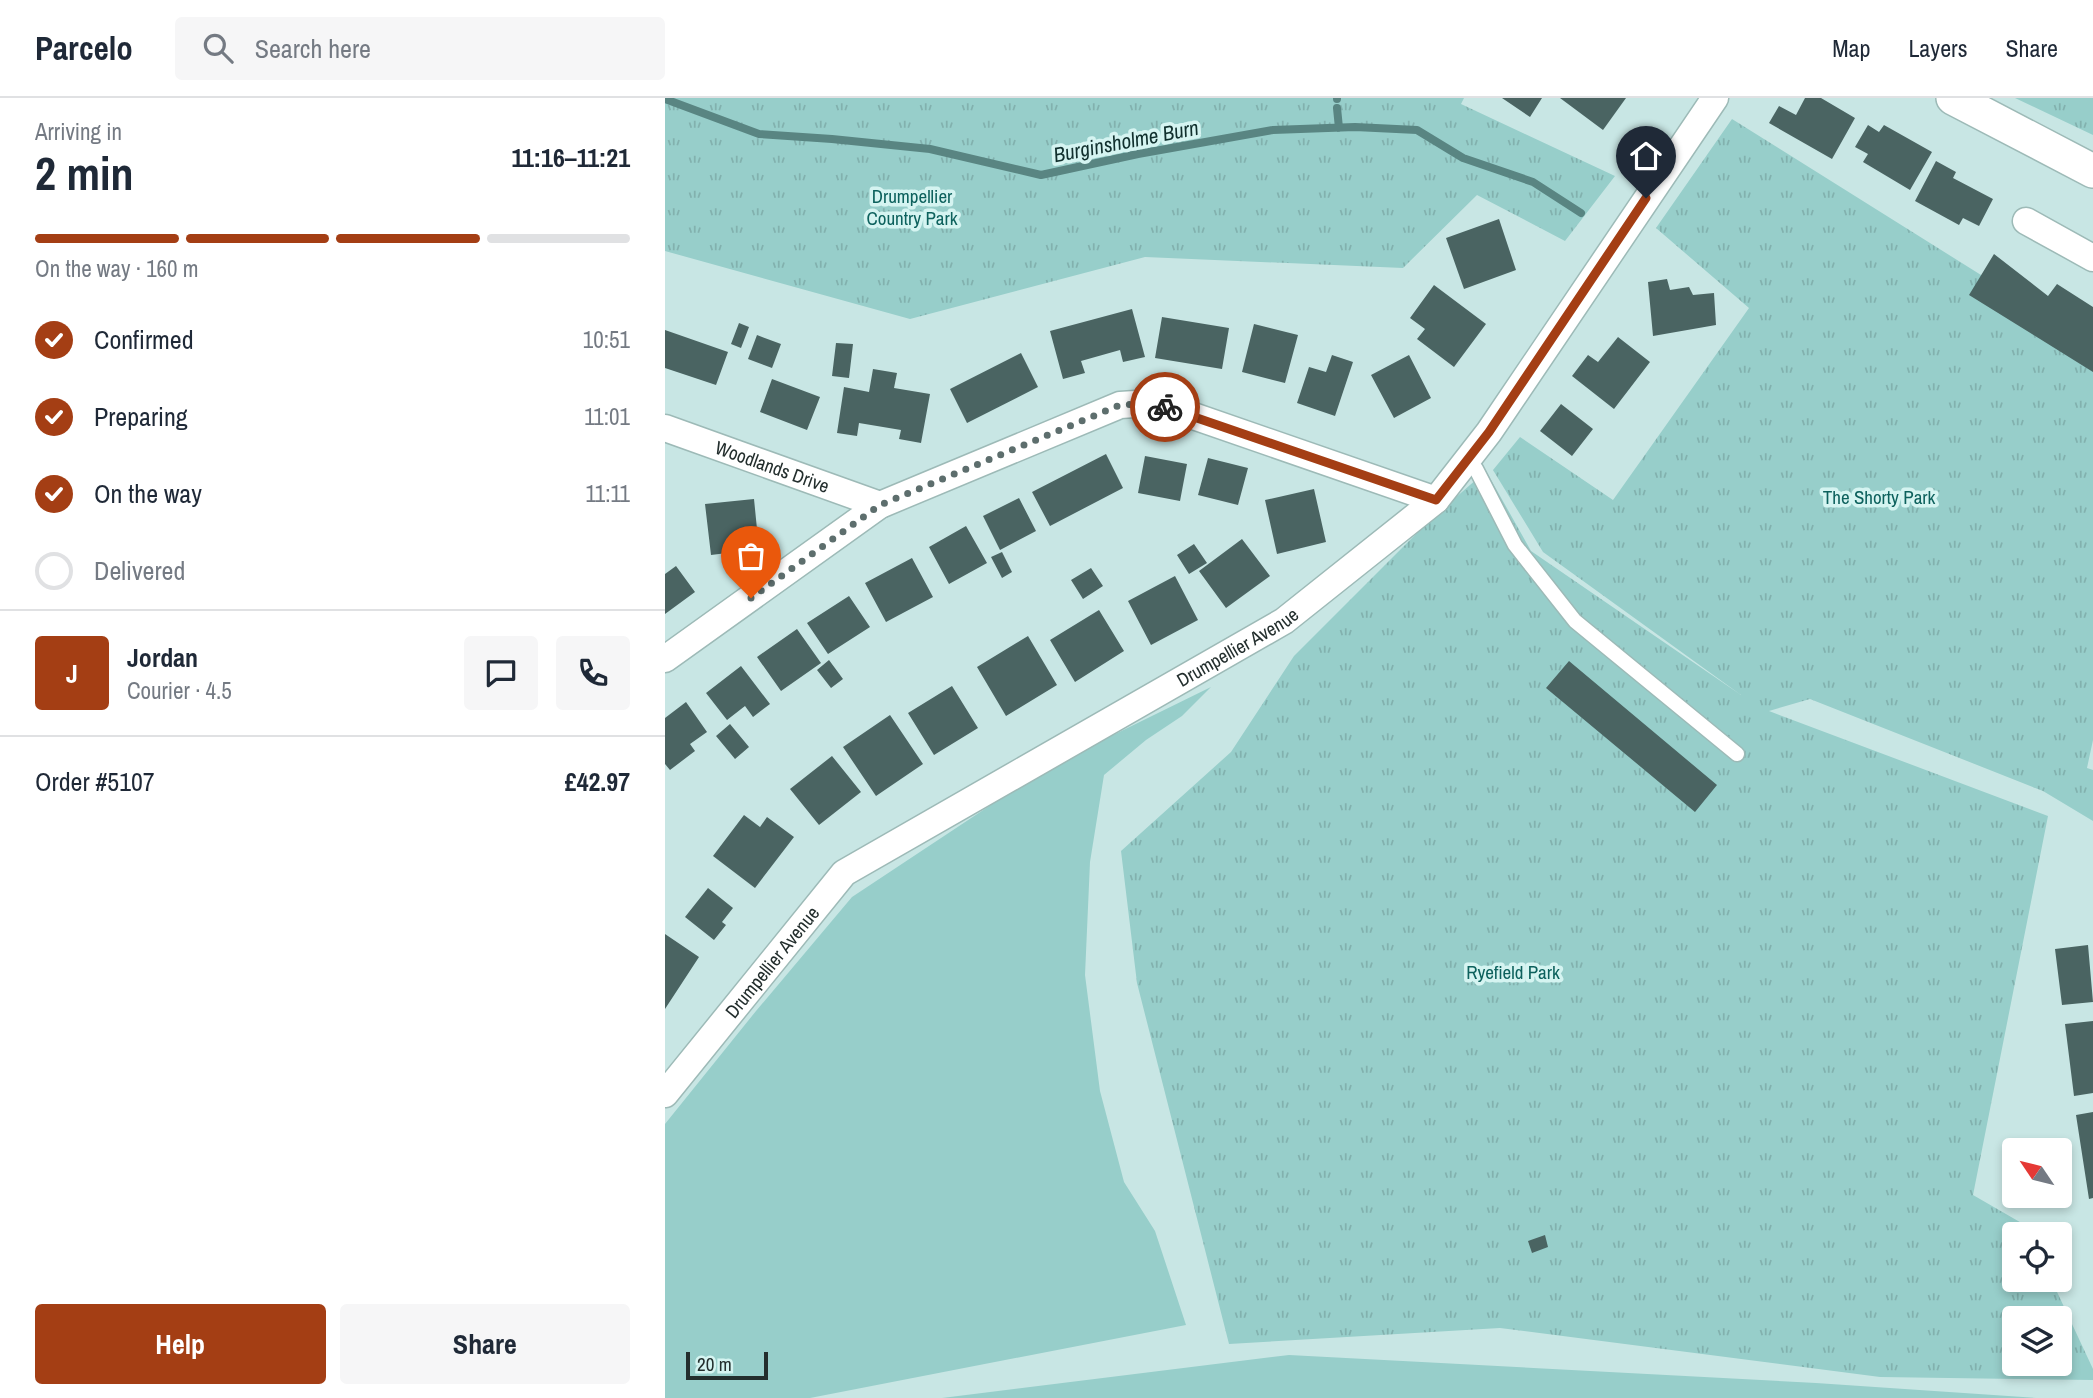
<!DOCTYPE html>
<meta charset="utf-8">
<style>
body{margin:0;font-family:"Archivo Narrow",sans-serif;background:#f6f6f7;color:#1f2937;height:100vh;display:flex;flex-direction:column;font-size:26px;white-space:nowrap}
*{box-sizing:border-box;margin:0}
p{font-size:23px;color:#747a83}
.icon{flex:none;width:38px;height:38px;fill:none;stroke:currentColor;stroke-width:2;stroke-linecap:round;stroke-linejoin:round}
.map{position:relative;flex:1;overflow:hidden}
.details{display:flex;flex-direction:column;background:#fff;width:665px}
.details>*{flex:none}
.needle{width:46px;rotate:305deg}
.buttons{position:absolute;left:1337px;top:1040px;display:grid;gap:14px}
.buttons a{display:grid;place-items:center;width:70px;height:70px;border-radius:7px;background:#fff;box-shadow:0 4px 10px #0003;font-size:35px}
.scale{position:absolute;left:21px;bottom:18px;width:82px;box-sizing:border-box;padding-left:7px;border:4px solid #232e2d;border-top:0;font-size:19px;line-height:24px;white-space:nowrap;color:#232e2d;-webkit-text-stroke:5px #d5f4f1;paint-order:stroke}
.pin{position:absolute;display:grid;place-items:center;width:60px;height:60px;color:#fff;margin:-72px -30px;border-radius:50% 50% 50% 0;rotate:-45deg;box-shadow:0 0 7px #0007}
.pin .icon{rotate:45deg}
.courier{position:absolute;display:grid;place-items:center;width:70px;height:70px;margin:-35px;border:5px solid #a43e14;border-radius:50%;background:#fff;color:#222;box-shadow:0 2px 9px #0007}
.headline em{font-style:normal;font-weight:700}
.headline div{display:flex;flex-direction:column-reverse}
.headline{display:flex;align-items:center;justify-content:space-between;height:119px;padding:0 35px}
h1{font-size:46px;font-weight:700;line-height:52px}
.bar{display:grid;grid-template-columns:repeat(4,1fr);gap:10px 7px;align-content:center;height:84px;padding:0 35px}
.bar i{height:9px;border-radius:5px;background:#e0e1e3}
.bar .on{background:#a43e14}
.bar p{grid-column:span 4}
.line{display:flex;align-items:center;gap:18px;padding:0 35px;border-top:2px solid #e0e1e3}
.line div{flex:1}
.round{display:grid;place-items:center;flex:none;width:74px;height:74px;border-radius:7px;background:#f6f6f7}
ol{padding:0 35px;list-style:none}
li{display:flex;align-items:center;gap:21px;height:77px}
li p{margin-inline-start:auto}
li .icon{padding:7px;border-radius:50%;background:#a43e14;color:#fff;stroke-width:4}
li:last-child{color:#747a83}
li i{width:38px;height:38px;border:4px solid #e0e1e3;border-radius:50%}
.cta{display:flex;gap:14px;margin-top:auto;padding:14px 35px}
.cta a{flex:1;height:80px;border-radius:7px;background:#a43e14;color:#fff;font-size:28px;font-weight:700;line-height:80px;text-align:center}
.cta a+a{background:#f6f6f7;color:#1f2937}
header{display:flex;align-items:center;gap:42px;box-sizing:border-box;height:98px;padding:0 35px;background:#fff;border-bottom:2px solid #e0e1e3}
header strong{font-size:33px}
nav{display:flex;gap:38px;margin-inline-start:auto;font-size:24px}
.search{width:490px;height:63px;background:#f6f6f7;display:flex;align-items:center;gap:18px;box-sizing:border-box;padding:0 24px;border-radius:7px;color:#747a83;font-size:26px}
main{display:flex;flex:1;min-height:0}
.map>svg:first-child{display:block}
.grass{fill:#97ceca}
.park{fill:url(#park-tufts);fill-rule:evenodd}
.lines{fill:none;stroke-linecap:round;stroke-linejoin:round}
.stream{stroke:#598582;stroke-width:8}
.building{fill:#4a6462}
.service-casing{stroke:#9dbab7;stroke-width:17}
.minor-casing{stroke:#9dbab7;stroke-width:29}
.tertiary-casing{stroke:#9dbab7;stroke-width:36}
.service{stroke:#fff;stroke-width:14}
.minor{stroke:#fff;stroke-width:26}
.tertiary{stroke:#fff;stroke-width:33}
.done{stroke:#5d6e6d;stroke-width:7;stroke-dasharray:0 12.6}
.route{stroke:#a43e14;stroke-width:9}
.labels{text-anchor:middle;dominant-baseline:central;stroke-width:7;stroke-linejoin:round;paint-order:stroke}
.park-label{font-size:19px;fill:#0d615d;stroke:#d5f4f1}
.street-label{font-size:19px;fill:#232e2d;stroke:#d5f4f1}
.water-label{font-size:21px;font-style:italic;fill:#102f2d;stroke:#d5f4f1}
</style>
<header>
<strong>Parcelo</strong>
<div class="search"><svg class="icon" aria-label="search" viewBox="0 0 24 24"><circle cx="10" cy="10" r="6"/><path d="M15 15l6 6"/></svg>Search here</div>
<nav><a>Map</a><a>Layers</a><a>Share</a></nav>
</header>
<main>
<section class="details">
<div class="headline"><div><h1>2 min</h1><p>Arriving in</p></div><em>11:16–11:21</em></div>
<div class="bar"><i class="on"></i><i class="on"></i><i class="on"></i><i></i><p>On the way · 160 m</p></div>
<ol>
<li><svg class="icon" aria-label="check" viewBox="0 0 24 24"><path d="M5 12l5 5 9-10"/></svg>Confirmed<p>10:51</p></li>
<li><svg class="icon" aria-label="check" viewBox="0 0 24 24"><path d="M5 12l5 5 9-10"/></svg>Preparing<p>11:01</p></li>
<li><svg class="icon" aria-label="check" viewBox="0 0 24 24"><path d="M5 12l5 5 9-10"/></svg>On the way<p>11:11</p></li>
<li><i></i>Delivered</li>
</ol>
<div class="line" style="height:126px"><b class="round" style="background:#a43e14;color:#fff">J</b><div><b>Jordan</b><p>Courier · 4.5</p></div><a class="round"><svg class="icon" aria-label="chat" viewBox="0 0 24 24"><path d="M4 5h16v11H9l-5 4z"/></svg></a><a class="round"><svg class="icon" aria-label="phone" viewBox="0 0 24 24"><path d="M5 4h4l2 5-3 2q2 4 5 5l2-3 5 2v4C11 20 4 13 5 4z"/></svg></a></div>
<div class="line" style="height:91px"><div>Order #5107</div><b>£42.97</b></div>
<div class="cta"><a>Help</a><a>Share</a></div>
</section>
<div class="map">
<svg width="1428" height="1300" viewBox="0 0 1428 1300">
<defs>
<pattern id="park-tufts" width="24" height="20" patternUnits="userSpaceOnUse" patternTransform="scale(1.75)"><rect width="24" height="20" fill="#97ceca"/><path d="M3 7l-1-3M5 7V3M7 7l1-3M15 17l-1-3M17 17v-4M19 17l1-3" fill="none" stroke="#82b1ae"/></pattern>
</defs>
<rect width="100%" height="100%" fill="#c8e6e4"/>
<!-- grass -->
<path class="grass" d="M546 589 517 618 481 642 439 677 425 764 420 877 435 993 459 1084 490 1133 521 1227 145 1300H0V1026L91 913 187 799 383 669Z
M624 1257 1151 1285 1371 1300H277Z"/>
<!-- park -->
<path class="park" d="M0 0H799L796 6 950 78 900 143 812 97 738 170 480 159 245 221 0 153Z
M1350 0H1428V37Z
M1067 21 1332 187 1428 235V642L1422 670 1428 672V723L1378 693 1145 601 1104 613 1383 718 1308 1097 1360 1127 1365 1136H1349V1181H1386L1428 1271V1282L1215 1279 835 1230 564 1246 472 885 456 753 566 654 629 558 765 422 821 373 866 453 1076 597 878 454 828 372 855 339 948 402 1084 210 991 130ZM1349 1220H1395V1265H1349Z"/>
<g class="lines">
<!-- stream -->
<path class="stream" d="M672 0V1
M0 1 94 36 167 41 265 51 376 77 473 56 608 32 690 29 752 32 798 60 868 84 916 115
M672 10 674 30"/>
</g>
<!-- building -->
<path class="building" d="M837 0H877L865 19Z
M895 0H961L938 32Z
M1140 0H1156L1190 20 1167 61 1104 25 1114 8 1131 17Z
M1203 27 1214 34 1219 27 1267 54 1245 92 1198 64 1203 56 1190 49Z
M1271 63 1291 74 1288 80 1328 101 1314 128 1298 120 1294 127 1250 103Z
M834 121 851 172 799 191 781 140Z
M1329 156 1383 198 1392 186 1428 209V274L1304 197Z
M1002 181 1005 192 1024 189 1028 197 1049 195 1051 227 988 238 983 184Z
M769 187 821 226 789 269 752 241 760 231 745 220Z
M467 211 480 259 458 264 455 252 416 263 420 275 398 281 385 233Z
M497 219 564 230 557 271 490 260Z
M74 225 84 229 76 250 66 246Z
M589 226 633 237 620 285 577 274Z
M0 232 63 254 51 287 0 270Z
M92 237 116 246 107 270 83 261Z
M953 239 985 264 949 311 907 278 923 257 933 264Z
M171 245 188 246 184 280 167 278Z
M356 255 373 289 302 325 285 291Z
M667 257 688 264 670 318 632 305 644 269 661 274Z
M744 257 766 300 729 320 706 277Z
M208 271 232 275 229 290 265 296 256 345 234 341 236 332 194 325 192 338 172 335 179 289 204 294Z
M107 281 155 299 142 332 95 314Z
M896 306 928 331 907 358 875 333Z
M441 356 458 390 385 428 367 394Z
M480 358 522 366 515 403 473 395Z
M543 360 583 370 573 407 533 397Z
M649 391 661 444 612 456 600 402Z
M354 400 371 433 335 452 318 418Z
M89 401 94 451 46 457 40 406Z
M301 428 322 465 284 486 264 449Z
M577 441 605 478 561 510 534 473Z
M529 446 542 465 524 476 512 457Z
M337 454 347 474 337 480 326 459Z
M247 460 268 499 221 524 200 485Z
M11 468 30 494 0 516V476Z
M426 470 438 488 418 501 406 482Z
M510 478 533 522 486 547 463 503Z
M184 498 205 529 163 556 142 525Z
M434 512 459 553 410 584 385 542Z
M132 531 156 565 116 593 92 559Z
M363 538 392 587 341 618 312 569Z
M164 562 178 581 166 590 152 572Z
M904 563 1052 687 1030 714 881 590Z
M76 568 105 606 88 619 80 608 62 622 41 595Z
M287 588 313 630 269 657 243 615Z
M21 604 42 634 25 646 30 653 5 672 0 666V620Z
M225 617 258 666 211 698 178 649Z
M65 626 84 649 70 661 51 638Z
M167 658 196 694 154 727 125 691Z
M79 717 95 729 102 719 129 739 90 790 48 758Z
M43 790 68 810 57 824 61 827 49 842 20 819Z
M0 836 34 859 0 911Z
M1423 847 1428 904 1397 907 1390 851Z
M1428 923V995L1409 998 1400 926Z
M1428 1014V1100L1424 1101 1411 1017Z
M880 1137 883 1149 867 1155 863 1143Z"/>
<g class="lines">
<defs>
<path id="service" d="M801 363 811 371 850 447 910 523 1072 656"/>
<g id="minor">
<path d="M1361 123 1428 160"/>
<path id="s1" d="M0 330 215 407"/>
<path d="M0 561 215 407 455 307 486 305 511 312 771 402"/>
<path id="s2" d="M0 996 179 775 619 523 771 402 824 334 1050 0"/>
</g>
<path id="tertiary" d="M1288 0 1428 73"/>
</defs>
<!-- service casing -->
<use href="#service" class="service-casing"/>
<!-- minor casing -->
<use href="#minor" class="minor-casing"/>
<!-- tertiary casing -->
<use href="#tertiary" class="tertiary-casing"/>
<!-- service -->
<use href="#service" class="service"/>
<!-- minor -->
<use href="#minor" class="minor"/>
<!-- tertiary -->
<use href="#tertiary" class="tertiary"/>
</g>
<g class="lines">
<!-- done -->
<path class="done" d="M86 500 215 407 455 307 486 305 500 309"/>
<!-- route -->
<path class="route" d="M500 309 771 402 824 334 981 100"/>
</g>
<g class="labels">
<!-- park labels -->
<g class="park-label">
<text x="247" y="98">Drumpellier<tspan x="247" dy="22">Country Park</tspan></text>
<text x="1214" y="399">The Shorty Park</text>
<text x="848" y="874">Ryefield Park</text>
</g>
<!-- street labels -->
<g class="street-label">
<text stroke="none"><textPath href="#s1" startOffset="114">Woodlands Drive</textPath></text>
<text stroke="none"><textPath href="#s2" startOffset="738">Drumpellier Avenue</textPath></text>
<text stroke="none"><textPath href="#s2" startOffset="170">Drumpellier Avenue</textPath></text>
</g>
<!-- water labels -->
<g class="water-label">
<text transform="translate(461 43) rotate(-11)">Burginsholme Burn</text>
</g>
</g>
</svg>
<div class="buttons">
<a><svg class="needle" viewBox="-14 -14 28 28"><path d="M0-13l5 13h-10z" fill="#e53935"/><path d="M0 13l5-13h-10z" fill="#747a83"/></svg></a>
<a><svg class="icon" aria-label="locate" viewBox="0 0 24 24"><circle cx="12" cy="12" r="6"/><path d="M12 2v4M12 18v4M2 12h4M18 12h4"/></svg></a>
<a><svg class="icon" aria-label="layers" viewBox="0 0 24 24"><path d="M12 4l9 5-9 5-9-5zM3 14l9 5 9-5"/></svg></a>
</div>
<div class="scale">20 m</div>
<div class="pin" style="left:86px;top:500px;background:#ea580c"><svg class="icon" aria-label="bag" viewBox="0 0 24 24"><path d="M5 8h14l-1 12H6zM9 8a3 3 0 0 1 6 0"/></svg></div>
<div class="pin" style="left:981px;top:100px;background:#1f2937"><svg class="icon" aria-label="home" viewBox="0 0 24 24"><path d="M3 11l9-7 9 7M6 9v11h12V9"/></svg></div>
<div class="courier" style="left:500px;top:309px"><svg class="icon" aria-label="bike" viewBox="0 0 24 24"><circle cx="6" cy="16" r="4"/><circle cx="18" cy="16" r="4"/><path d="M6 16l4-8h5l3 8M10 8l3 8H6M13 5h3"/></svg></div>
</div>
</main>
